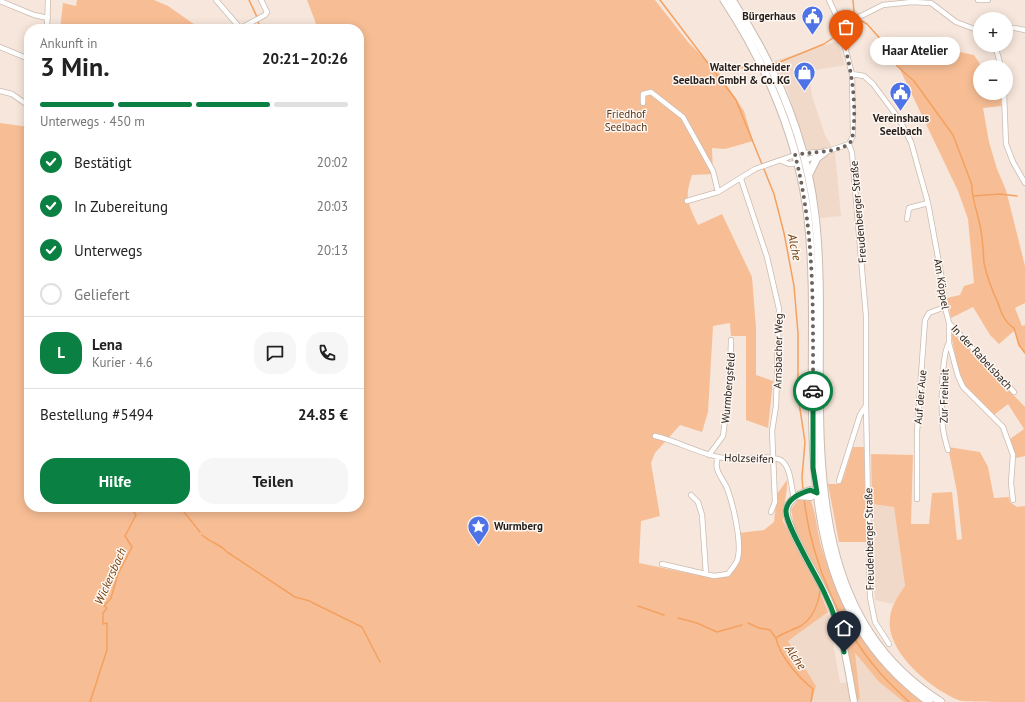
<!DOCTYPE html>
<html lang="de">
<meta charset="utf-8">
<style>
body{margin:0;font-family:"PT Sans",sans-serif;background:#f6f6f6;color:#222;height:100vh;display:flex;flex-direction:column;font-size:15px;white-space:nowrap}
*{box-sizing:border-box;margin:0}
p{font-size:13px;color:#767676}
.icon{flex:none;width:22px;height:22px;fill:none;stroke:currentColor;stroke-width:2;stroke-linecap:round;stroke-linejoin:round}
.map{position:relative;flex:1;overflow:hidden}
.sheet{position:absolute;left:24px;top:24px;width:340px;height:488px;display:flex;flex-direction:column;background:#fff;border-radius:16px;box-shadow:0 2px 10px #0003}
.sheet>*{flex:none}
.buttons{position:absolute;left:973px;top:12px;display:grid;gap:8px}
.buttons a{display:grid;place-items:center;width:40px;height:40px;border-radius:50%;background:#fff;box-shadow:0 2px 10px #0003;font-size:20px}
.pin{position:absolute;display:grid;place-items:center;width:34px;height:34px;color:#fff;margin:-41px -17px;border-radius:50% 50% 50% 0;rotate:-45deg;box-shadow:0 0 4px #0007}
.pin .icon{rotate:45deg}
.courier{position:absolute;display:grid;place-items:center;width:40px;height:40px;margin:-20px;border:3px solid #0b8043;border-radius:50%;background:#fff;color:#222;box-shadow:0 1px 5px #0007}
.bubble{position:absolute;height:28px;border-radius:14px;background:#fff;box-shadow:0 2px 10px #0003;font-size:13px;font-weight:600;line-height:28px;text-align:center}
.summary em{font-style:normal;font-weight:600}
.summary div{display:flex;flex-direction:column-reverse}
.summary{display:flex;align-items:center;justify-content:space-between;height:68px;padding:0 16px}
h1{font-size:26px;font-weight:600;line-height:30px}
.bar{display:grid;grid-template-columns:repeat(4,1fr);gap:6px 4px;align-content:center;height:48px;padding:0 16px}
.bar i{height:5px;border-radius:3px;background:#e0e0e0}
.bar .current{background:#0b8043}
.bar p{grid-column:span 4}
.line{display:flex;align-items:center;gap:10px;padding:0 16px;border-top:1px solid #e0e0e0}
.line div{flex:1}
.round{display:grid;place-items:center;flex:none;width:42px;height:42px;border-radius:16px;background:#f6f6f6}
ol{padding:0 16px;list-style:none}
li{display:flex;align-items:center;gap:12px;height:44px}
li p{margin-inline-start:auto}
li .icon{padding:4px;border-radius:50%;background:#0b8043;color:#fff;stroke-width:4}
li:last-child{color:#767676}
li i{width:22px;height:22px;border:2px solid #e0e0e0;border-radius:50%}
.cta{display:flex;gap:8px;margin-top:auto;padding:8px 16px}
.cta a{flex:1;height:46px;border-radius:16px;background:#0b8043;color:#fff;font-size:16px;font-weight:600;line-height:46px;text-align:center}
.cta a+a{background:#f6f6f6;color:#222}
.map>svg:first-child{display:block}
.built{fill:#f1d9c9}
.green{fill:#f7be95}
.lines{fill:none;stroke-linecap:round;stroke-linejoin:round}
.stream{stroke:#f4a160;stroke-width:1.5}
.minor-casing{stroke:#cbbbb0;stroke-width:6}
.tertiary-casing{stroke:#cbbbb0;stroke-width:8}
.secondary-casing{stroke:#cbbbb0;stroke-width:9}
.minor{stroke:#fff;stroke-width:4.5}
.tertiary{stroke:#fff;stroke-width:6}
.secondary{stroke:#fff;stroke-width:7}
.done{stroke:#6d635d;stroke-width:4;stroke-dasharray:0 7.2}
.route{stroke:#0b8043;stroke-width:5}
.labels{text-anchor:middle;dominant-baseline:central;stroke-width:3;stroke-linejoin:round;paint-order:stroke}
.poi-label{font-size:11px;font-weight:bold;fill:#231d19;stroke:#fdf6f1;text-anchor:end}
.park-label{font-size:11px;fill:#5b391e;stroke:#fdf6f1}
.street-label{font-size:11px;fill:#231d19;stroke:#fdf6f1}
.water-label{font-size:12px;font-style:italic;fill:#733e0b;stroke:#fdf6f1}
</style>
<div class="map">
<svg width="1025" height="702" viewBox="0 0 1025 702">
<rect width="100%" height="100%" fill="#f7e6db"/>
<!-- built -->
<path class="built" d="M838 41 845 65 809 71 812 96 825 135 835 153 841 216 820 218 808 152 788 92 774 61Z
M872 504 894 506 905 586 893 604 875 600Z
M828 612 840 683 847 682 857 699H860L854 652 879 682 904 702H813L816 686 788 641Z"/>
<!-- green -->
<path class="green" d="M77 0H154L168 6 201 29H60L63 3 76 6Z
M307 0H655L688 42 719 73 744 111 753 141 725 149 712 148 713 174 692 175C684 199 688 203 698 225L722 214 752 277 756 328V375L773 381 768 428 746 420V336H731L730 323 713 326 708 412 702 432 680 425 655 453 651 463 660 516 641 521 639 563 697 575 729 576 739 558V533L764 530 774 522 777 494 787 480C788 494 782 507 783 521L819 589 828 612 788 641 816 686 812 702H0V123L29 127V507H359V29H318Z
M922 44 974 55 982 67H980V93H1001V106L983 108 989 142 997 169 1006 190 1025 266V303L1015 308 1022 326 1025 325V353L1018 345 1015 330 999 344 990 335 973 307 951 318 947 298 960 295 964 286 974 283 968 219 958 191 894 57Z
M950 330 1025 407V456L1016 458 1010 439 1024 429 1008 404 994 415 961 382Z
M853 447H864L866 542H839L828 484H838L843 479Z
M948 447 980 452 988 467 994 498 1009 497 1010 502 1017 507 1025 506V702C1012 702 971 702 961 701 933 691 885 652 890 618 891 606 898 596 905 586L894 507 872 504 871 454 913 455 911 524H929L932 493 952 492 957 540 962 539 957 492Z
M798 500 811 501C817 517 817 535 823 552 843 615 870 661 922 702H904L879 682 855 653 860 699 857 700 842 623 794 526 791 509Z"/>
<g class="lines">
<!-- stream -->
<path class="stream" d="M249 0 257 17
M660 0 736 100 774 194 784 233 794 286 798 333V396L805 442 802 477 803 490
M853 0 854 12
M258 22 262 29
M843 30 850 25 862 21 867 24 893 53 897 66 914 81 953 135 972 185C971 197 978 213 980 226 983 238 983 250 984 263 987 277 992 290 998 303 1001 312 1005 323 1014 328L1019 345 1025 353
M775 64 824 44 840 33
M716 71 754 66
M973 196 1000 194 1017 196
M804 498C811 561 839 626 881 674 890 684 900 693 909 702
M180 507 200 532
M202 535C211 543 220 544 227 552L295 597 310 601
M311 602 362 627 380 662
M638 606 664 615
M678 618 697 623 717 632 742 625
M748 623 759 628 770 630 776 638
M90 702 107 650V623L103 624V613L107 608 104 606 111 598 118 574 132 547 125 536 136 515 134 513 142 507
M811 702 813 689C799 678 779 655 776 638 784 632 794 630 802 625 814 617 818 604 820 591"/>
<defs>
<path id="minor" d="M216 0 241 29
M829 0 837 17 852 74 853 136 849 144
M978 0H988
M0 1 34 15 48 18
M839 25 863 15 883 5 912 2 931 3 956 22 980 31
M241 28 265 15 267 12 261 0
M1006 28H1015L1025 30
M47 29 48 0
M995 45 1001 67
M0 47 29 59
M852 74 864 76 873 84 899 119 911 142 928 203 941 274 945 307 949 323V343L958 376 963 387 1003 427 1013 455 1011 483 1013 500
M0 91 12 94 29 106
M1004 93 1006 144 1013 162 1025 183
M643 103V94L651 92 683 117 713 171 718 192
M849 144 852 153 866 316V406L870 597 875 622 889 644
M804 153 825 152 849 144
M805 160 819 156
M782 161 789 164 797 163
M741 179 767 257 779 309 776 406 772 431 775 502 771 512
M687 201 718 192 755 169 795 155
M907 219 909 208 928 203
M949 323 1014 392
M655 436C681 442 705 457 731 459 745 460 772 454 782 461 791 468 791 487 794 498
M948 450C946 443 944 436 943 429 941 413 941 355 949 343
M709 455 723 436 730 379 731 340
M839 481 860 415 865 407
M691 495 698 502 702 515 706 574
M917 499V432L925 320 929 313 945 307
M662 564 714 576 728 574C731 570 735 565 737 561 743 545 733 504 727 488 722 477 713 470 718 457"/>
<path id="tertiary" d="M796 496 811 497 817 493 810 490C798 494 784 501 787 516 796 546 816 572 829 601 843 633 848 668 854 702"/>
<path id="secondary" d="M724 0C767 65 799 141 808 218 827 385 769 585 929 702
M732 0C775 65 806 137 815 215 834 376 775 598 941 702
M809 174 817 158 825 152"/>
</defs>
<!-- minor casing -->
<use href="#minor" class="minor-casing"/>
<!-- tertiary casing -->
<use href="#tertiary" class="tertiary-casing"/>
<!-- secondary casing -->
<use href="#secondary" class="secondary-casing"/>
<!-- minor -->
<use href="#minor" class="minor"/>
<!-- tertiary -->
<use href="#tertiary" class="tertiary"/>
<!-- secondary -->
<use href="#secondary" class="secondary"/>
</g>
<g class="lines">
<!-- done -->
<path class="done" d="M813 391C813 312 815 232 795 155 810 151 843 154 852 140 857 112 853 78 846 51"/>
<!-- route -->
<path class="route" d="M813 391V468L817 493 810 490C800 494 787 498 786 511 785 525 818 578 825 594 834 612 840 631 844 652"/>
</g>
<!-- icons -->
<defs>
<symbol id="civic-pin" viewBox="-11 -11 22 30"><path d="M0 17L-7.5 6A9.5 9.5 0 1 1 7.5 6Z" fill="#4d73e6" stroke="#fdf6f1"/><path d="M-.6-6.5H3V-4.5H.6V-3L4-1V1h2V6H-6V1h2V-1L-.6-3ZM-1.2 2.5V6h2.4V2.5Z" fill="#fff"/></symbol>
<symbol id="shop-pin" viewBox="-11 -11 22 30"><path d="M0 17L-7.5 6A9.5 9.5 0 1 1 7.5 6Z" fill="#4d73e6" stroke="#fdf6f1"/><path d="M-5-2.5h2.3a2.7 3.5 0 0 1 5.4 0H5L5.5 6h-11ZM-1.5-2.5h3a1.5 2.3 0 0 0-3 0Z" fill="#fff"/></symbol>
<symbol id="sight-pin" viewBox="-11 -11 22 30"><path d="M0 17L-7.5 6A9.5 9.5 0 1 1 7.5 6Z" fill="#4d73e6" stroke="#fdf6f1"/><path d="M0-6L1.8-2.2L6-1.7L2.9 1.2L3.7 5.4L0 3.3L-3.7 5.4L-2.9 1.2L-6-1.7L-1.8-2.2Z" fill="#fff"/></symbol>
</defs>
<g fill-rule="evenodd">
<use href="#civic-pin" x="800" y="4" width="25" height="34"/>
<use href="#shop-pin" x="792" y="60" width="25" height="34"/>
<use href="#civic-pin" x="888" y="80" width="25" height="34"/>
<use href="#sight-pin" x="466" y="514" width="25" height="34"/>
</g>
<g class="labels">
<!-- poi labels -->
<g class="poi-label">
<text x="796" y="16">Bürgerhaus</text>
<text x="790" y="67">Walter Schneider<tspan x="790" dy="13">Seelbach GmbH &amp; Co. KG</tspan></text>
<text x="901" y="118" text-anchor="middle">Vereinshaus<tspan x="901" dy="13">Seelbach</tspan></text>
<text x="494" y="526" text-anchor="start">Wurmberg</text>
</g>
<!-- park labels -->
<g class="park-label">
<text x="626" y="114">Friedhof<tspan x="626" dy="13">Seelbach</tspan></text>
</g>
<!-- street labels -->
<g class="street-label">
<text transform="translate(858 212) rotate(-95)">Freudenberger Straße</text>
<text transform="translate(942 284) rotate(81)">Am Köppel</text>
<text transform="translate(778 351) rotate(-89)">Arnsbacher Weg</text>
<text transform="translate(982 357) rotate(47)">In der Rabelsbach</text>
<text transform="translate(728 388) rotate(-85)">Wurmbergsfeld</text>
<text transform="translate(944 396) rotate(-89)">Zur Freiheit</text>
<text transform="translate(920 397) rotate(-85)">Auf der Aue</text>
<text transform="translate(749 458) rotate(2)">Holzseifen</text>
<text transform="translate(869 539) rotate(-91)">Freudenberger Straße</text>
</g>
<!-- water labels -->
<g class="water-label">
<text transform="translate(795 247) rotate(78)">Alche</text>
<text transform="translate(110 576) rotate(-66)">Wickersbach</text>
<text transform="translate(796 657) rotate(56)">Alche</text>
</g>
</g>
</svg>
<div class="buttons">
<a>+</a>
<a>−</a>
</div>
<div class="pin" style="left:846px;top:51px;background:#ea580c"><svg class="icon" aria-label="bag" viewBox="0 0 24 24"><path d="M5 8h14l-1 12H6zM9 8a3 3 0 0 1 6 0"/></svg></div>
<div class="pin" style="left:844px;top:652px;background:#1f2937"><svg class="icon" aria-label="home" viewBox="0 0 24 24"><path d="M3 11l9-7 9 7M6 9v11h12V9"/></svg></div>
<div class="courier" style="left:813px;top:391px"><svg class="icon" aria-label="car" viewBox="0 0 24 24"><path d="M5 17H2v-5l4-1 3-4h7l3 4 3 1v5h-3M9 17h6M6 11h13"/><circle cx="7" cy="17" r="2"/><circle cx="17" cy="17" r="2"/></svg></div>
<div class="bubble" style="left:870px;top:37px;width:90px">Haar Atelier</div>
<section class="sheet">
<div class="summary"><div><h1>3 Min.</h1><p>Ankunft in</p></div><em>20:21–20:26</em></div>
<div class="bar"><i class="current"></i><i class="current"></i><i class="current"></i><i></i><p>Unterwegs · 450 m</p></div>
<ol>
<li><svg class="icon" aria-label="check" viewBox="0 0 24 24"><path d="M5 12l5 5 9-10"/></svg>Bestätigt<p>20:02</p></li>
<li><svg class="icon" aria-label="check" viewBox="0 0 24 24"><path d="M5 12l5 5 9-10"/></svg>In Zubereitung<p>20:03</p></li>
<li><svg class="icon" aria-label="check" viewBox="0 0 24 24"><path d="M5 12l5 5 9-10"/></svg>Unterwegs<p>20:13</p></li>
<li><i></i>Geliefert</li>
</ol>
<div class="line" style="height:72px"><b class="round" style="background:#0b8043;color:#fff">L</b><div><b>Lena</b><p>Kurier · 4.6</p></div><a class="round"><svg class="icon" aria-label="chat" viewBox="0 0 24 24"><path d="M4 5h16v11H9l-5 4z"/></svg></a><a class="round"><svg class="icon" aria-label="phone" viewBox="0 0 24 24"><path d="M5 4h4l2 5-3 2q2 4 5 5l2-3 5 2v4C11 20 4 13 5 4z"/></svg></a></div>
<div class="line" style="height:52px"><div>Bestellung #5494</div><b>24.85 €</b></div>
<div class="cta"><a>Hilfe</a><a>Teilen</a></div>
</section>
</div>
